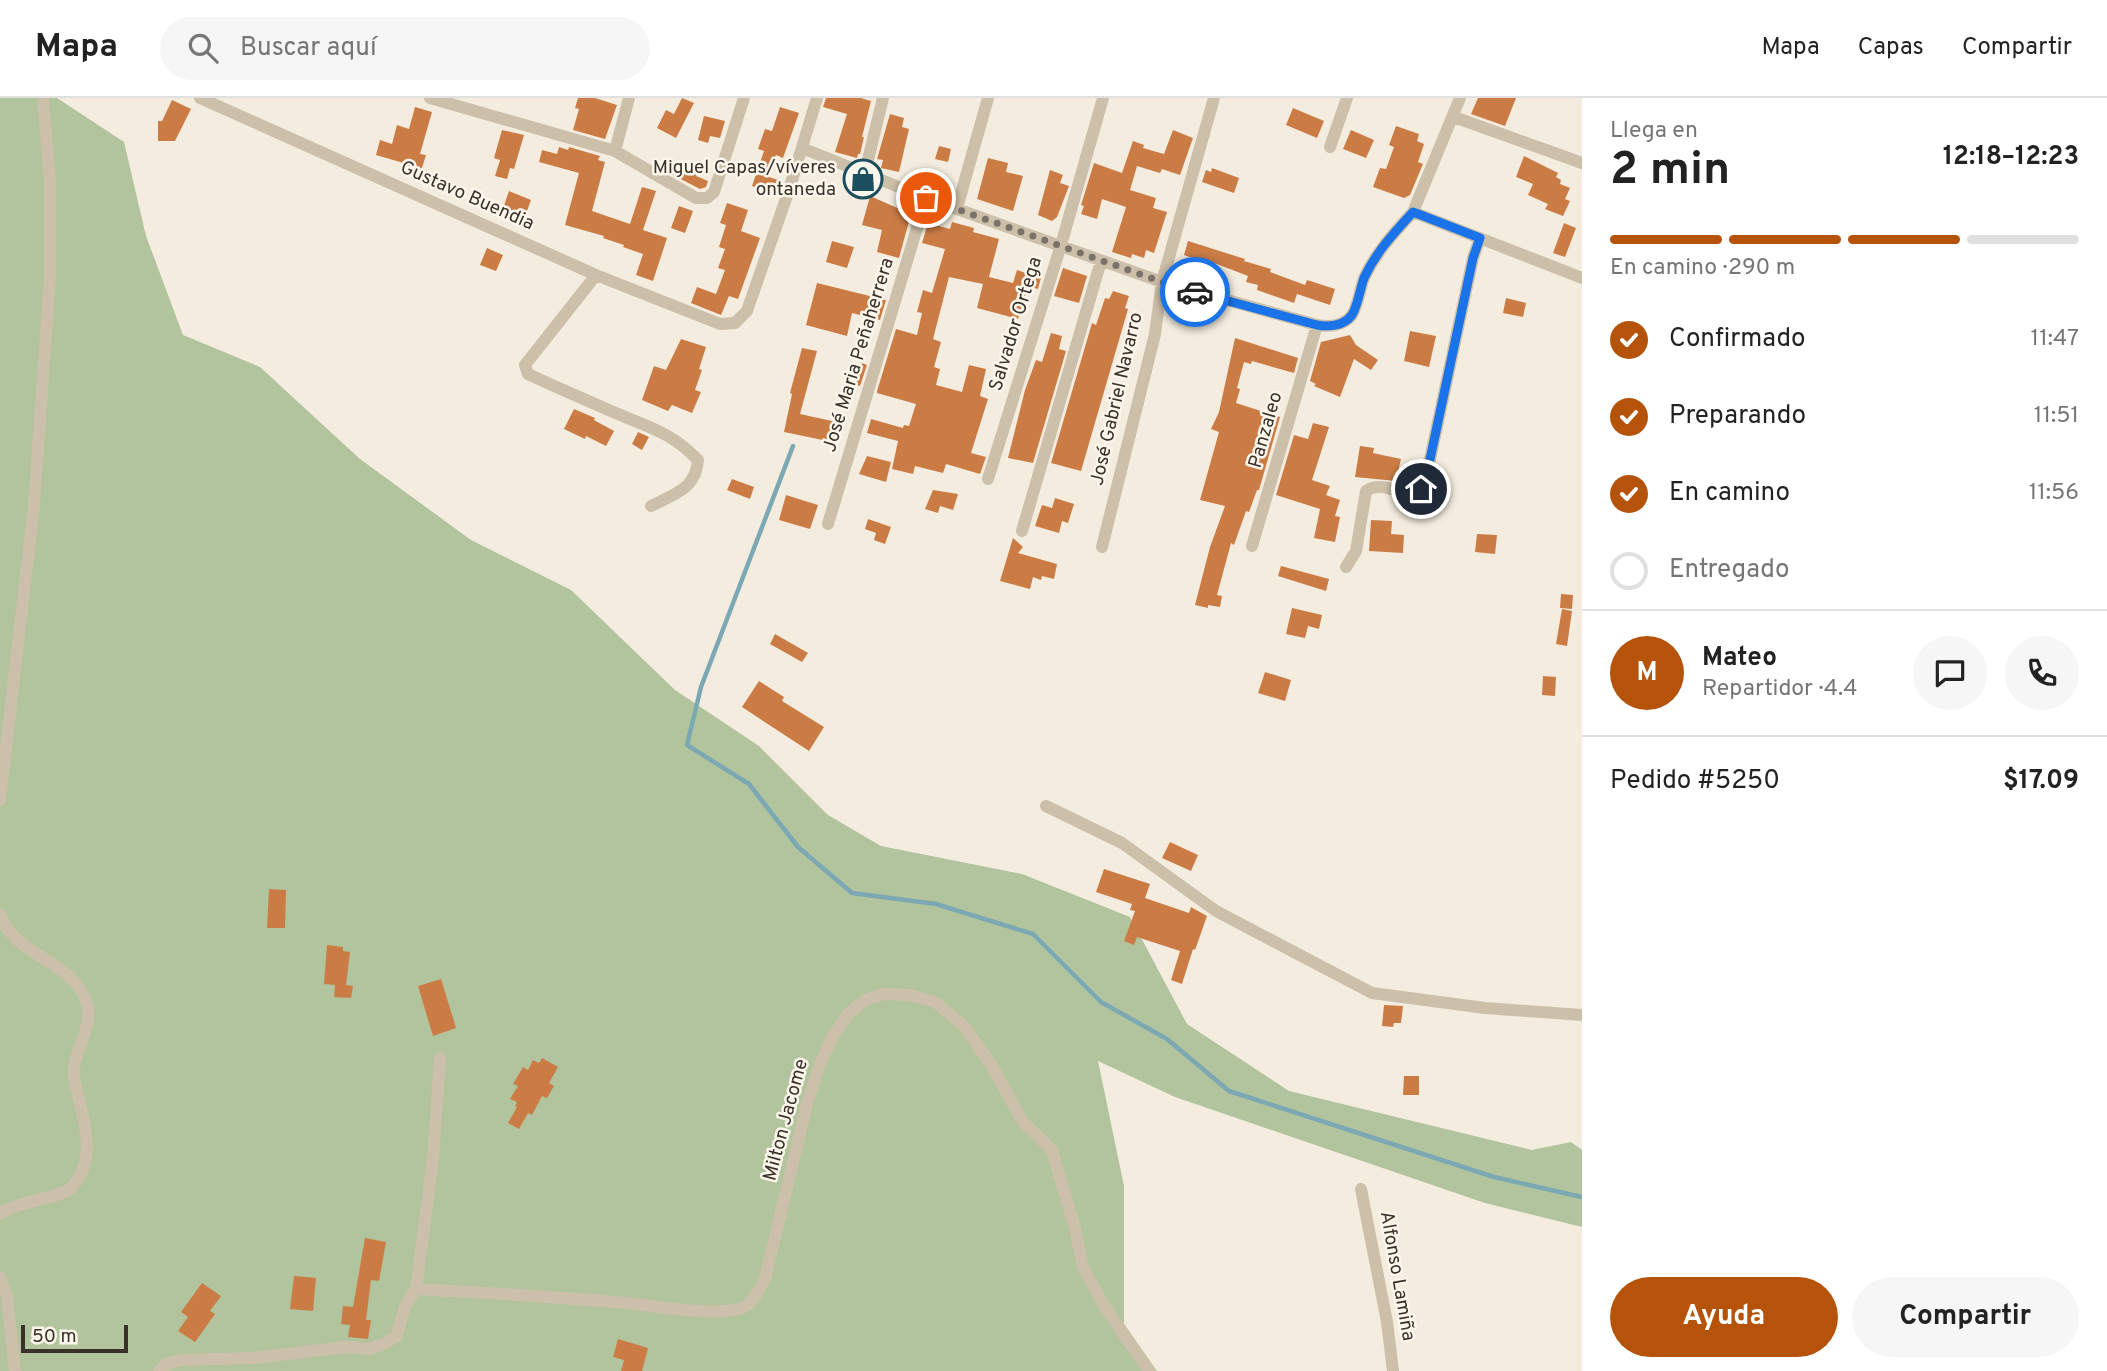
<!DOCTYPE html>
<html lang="es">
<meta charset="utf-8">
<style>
body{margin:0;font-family:Overpass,sans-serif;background:#f6f6f6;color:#222;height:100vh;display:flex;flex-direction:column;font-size:26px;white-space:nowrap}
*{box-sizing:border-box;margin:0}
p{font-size:23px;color:#767676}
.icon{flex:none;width:38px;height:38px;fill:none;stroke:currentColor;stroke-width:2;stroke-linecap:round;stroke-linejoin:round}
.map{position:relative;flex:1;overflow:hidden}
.panel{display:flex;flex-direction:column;background:#fff;width:525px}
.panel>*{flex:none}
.scale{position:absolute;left:21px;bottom:18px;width:107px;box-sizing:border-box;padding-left:7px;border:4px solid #3a322a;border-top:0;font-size:19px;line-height:24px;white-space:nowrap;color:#3a322a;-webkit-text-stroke:5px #fbf6ec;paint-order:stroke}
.pin{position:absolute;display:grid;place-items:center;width:60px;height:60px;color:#fff;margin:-30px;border:4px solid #fff;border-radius:50%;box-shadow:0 2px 7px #0007}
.courier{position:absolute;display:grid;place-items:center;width:70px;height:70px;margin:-35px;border:5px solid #1a73e8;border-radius:50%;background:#fff;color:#222;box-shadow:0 2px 9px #0007}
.summary em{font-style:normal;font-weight:700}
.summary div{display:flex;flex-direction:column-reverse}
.summary{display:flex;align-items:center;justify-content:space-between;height:119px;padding:0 28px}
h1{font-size:46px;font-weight:700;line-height:52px}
.bar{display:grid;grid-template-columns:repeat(4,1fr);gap:10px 7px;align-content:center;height:84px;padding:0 28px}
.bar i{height:9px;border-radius:5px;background:#e0e0e0}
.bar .active{background:#b45309}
.bar p{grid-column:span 4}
.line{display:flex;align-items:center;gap:18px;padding:0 28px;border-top:2px solid #e0e0e0}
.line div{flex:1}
.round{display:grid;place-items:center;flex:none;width:74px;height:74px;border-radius:37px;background:#f6f6f6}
ol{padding:0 28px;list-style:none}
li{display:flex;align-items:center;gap:21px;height:77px}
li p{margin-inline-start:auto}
li .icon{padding:7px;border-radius:50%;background:#b45309;color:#fff;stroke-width:4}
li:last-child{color:#767676}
li i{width:38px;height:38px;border:4px solid #e0e0e0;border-radius:50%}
.button{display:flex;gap:14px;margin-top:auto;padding:14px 28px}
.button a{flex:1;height:80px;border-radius:42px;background:#b45309;color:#fff;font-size:28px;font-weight:700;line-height:80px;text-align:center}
.button a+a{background:#f6f6f6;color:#222}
header{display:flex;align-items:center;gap:42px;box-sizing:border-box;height:98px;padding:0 35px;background:#fff;border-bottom:2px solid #e0e0e0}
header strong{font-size:33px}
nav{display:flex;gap:38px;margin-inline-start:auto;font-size:24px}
.search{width:490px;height:63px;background:#f6f6f6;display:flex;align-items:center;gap:18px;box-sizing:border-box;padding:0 24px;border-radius:38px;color:#767676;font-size:26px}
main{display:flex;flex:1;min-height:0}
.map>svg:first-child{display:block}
.green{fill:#b1c49d}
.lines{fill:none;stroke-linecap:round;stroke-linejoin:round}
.stream{stroke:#7ca8b3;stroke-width:4.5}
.building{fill:#cb7c45}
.street{stroke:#cdc0aa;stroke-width:12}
.done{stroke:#7b7369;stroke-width:7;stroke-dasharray:0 12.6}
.route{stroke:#1a73e8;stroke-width:9}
.labels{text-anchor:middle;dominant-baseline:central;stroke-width:5;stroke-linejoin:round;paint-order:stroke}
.poi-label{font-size:19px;fill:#3a322a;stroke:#fbf6ec;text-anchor:end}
.street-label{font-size:19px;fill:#3a322a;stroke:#fbf6ec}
</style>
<header>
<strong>Mapa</strong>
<div class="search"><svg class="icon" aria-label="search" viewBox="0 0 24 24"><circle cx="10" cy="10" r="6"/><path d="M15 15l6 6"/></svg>Buscar aquí</div>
<nav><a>Mapa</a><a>Capas</a><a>Compartir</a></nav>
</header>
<main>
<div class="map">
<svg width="1582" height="1273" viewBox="0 0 1582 1273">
<rect width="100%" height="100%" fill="#f4eddf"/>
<!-- green -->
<path class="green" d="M0 0H57L124 44 146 138 183 237 260 269 360 361 471 442 571 492 675 592 759 648 828 717 881 748 1022 776 1130 819 1187 926 1289 993 1532 1052 1571 1044 1582 1052V1129L1485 1105 1175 999 1098 963 1124 1088V1226L1157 1273H0Z"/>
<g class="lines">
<!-- stream -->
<path class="stream" d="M793 348 701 589 687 647 749 686 798 749 852 795 936 806 1033 836 1101 904 1167 941 1229 993 1494 1079 1582 1099"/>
</g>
<!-- building -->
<path class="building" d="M578 0H595L617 7 605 41 573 32 579 11 575 10Z
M682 0 694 5 676 40 657 30 666 12 674 16Z
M826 0H861L871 3 862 39H864L860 56H858L857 60 835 54 847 16 823 9Z
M1478 0H1516L1505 28 1471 16Z
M172 2 191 11 175 43H158V23H162Z
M415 9 432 14 420 56 426 57 419 79 404 75 407 66 376 57 380 42 392 46 397 27 409 31Z
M780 9 799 15 783 60 776 57 769 79 781 83 776 97 752 88 764 53 758 51 765 31 772 33Z
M1293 10 1324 23 1317 40 1286 27Z
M890 16 904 20 902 29 909 31 899 74 881 70 883 62 877 61Z
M704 18 725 23 720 40 710 38 708 45 698 42Z
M1396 28 1419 36 1417 43 1424 46 1418 64 1423 66 1410 97 1404 100 1373 89 1380 70 1386 71 1394 49 1389 47Z
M502 32 524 37 514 71 510 70 507 81 495 78 500 62 494 60Z
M1173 32 1193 40 1180 77 1162 71 1160 75 1137 68 1130 92 1156 100 1153 110 1167 114 1154 155 1146 152 1144 160 1132 156 1131 160 1112 154 1126 109 1102 101 1097 121 1081 116 1084 108 1081 107 1094 65 1122 75 1133 43 1144 47 1143 50 1164 56Z
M1351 32 1374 42 1366 60 1343 51Z
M939 48 951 51 948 64 935 61Z
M559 49 568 52 569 49 600 58 598 62 605 64 592 113 630 126 642 89 656 93 643 132 667 140 653 183 636 177 643 156 623 149 624 147 603 140 604 138 565 127 579 75 539 64 542 52 557 56Z
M1524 58 1558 75 1556 79 1561 82 1560 86 1570 90 1565 101 1570 103 1563 118 1545 111 1548 106 1528 97 1533 86 1516 79Z
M988 60 1008 65 1006 74 1023 78 1013 113 977 101Z
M679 64 698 72 696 78 708 83 706 89 700 91 673 77Z
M1212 70 1239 80 1234 95 1202 84 1206 72 1211 74Z
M1050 72 1063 77 1060 85 1069 88 1057 119 1052 123 1038 117Z
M509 93 531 102 522 127 500 119Z
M870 98 911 116 899 160 877 154 882 132 862 127Z
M727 105 748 112 741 133 760 140 738 201 729 198 721 217 691 205 697 189 716 196 725 172 718 170 725 151 719 149 726 127 720 125Z
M679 108 693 113 685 135 671 130Z
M952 124 974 130 973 134 999 141 989 179 1013 185 1017 172 1041 180 1038 191 1028 188 1018 221 977 210 983 186 949 179 933 241 941 244 934 269 940 271 936 287 962 294 969 267 986 271 980 298 988 301 971 355 986 359 980 376 946 366 943 375 915 368 913 376 892 371 898 343 867 335 871 321 903 330 904 327 909 328 916 306 877 295V293L896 231 917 237 922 215 917 214 923 192 932 195 945 151 922 145 928 125 950 131Z
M1564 125 1576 130 1565 159 1553 155Z
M832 143 854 149 847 170 826 164Z
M1188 143 1245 161 1244 163 1271 171 1270 174 1305 187 1307 182 1335 191 1330 207 1297 196 1294 205 1257 192 1258 187 1246 184 1248 178 1204 161 1203 164 1184 157Z
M487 150 503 157 496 173 480 167Z
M1063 170 1087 178 1079 205 1054 198Z
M817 185 886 202 880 222 852 215 847 238 806 227Z
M1113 193 1129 198 1125 210 1128 211 1081 373 1051 365 1092 225 1096 227 1105 200 1109 201Z
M1506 200 1526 205 1523 219 1503 215Z
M1410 233 1436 238 1429 269 1404 263Z
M1051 235 1062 238 1059 251 1066 253 1033 365 1008 360 1025 292 1036 262 1042 264Z
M1350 237 1356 247 1378 262 1371 272 1354 261 1340 299 1314 288 1316 286 1310 283 1321 244Z
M1235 240 1298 260 1294 275 1252 263 1251 266 1244 264 1237 290 1240 291 1236 305 1280 319 1259 392H1257L1249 414 1246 413 1234 447 1231 445 1217 497 1222 498 1220 509 1208 507V510L1195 507 1210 449 1225 408 1200 402 1219 334 1211 331 1219 314Z
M681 241 706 249 699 271 702 272 695 292 701 294 692 315 672 307 668 313 642 302 654 268 666 272Z
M802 250 817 253 800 316 841 325 837 345 784 334 792 296 790 295Z
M862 265 867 267 860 288 856 287Z
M574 311 595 320 594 322 614 333 606 348 586 338 585 341 564 331Z
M1313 325 1329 329 1312 382 1330 388 1326 397 1340 402 1335 418 1340 419 1335 444 1314 440 1320 411 1276 397 1294 337 1308 341Z
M638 334 649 339 642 352 632 346Z
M1360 348 1374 350 1373 355 1401 361 1396 383 1355 379Z
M867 358 891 364 886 384 859 376Z
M732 381 754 389 750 401 727 392Z
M933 392 958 396 953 412 940 408 938 415 925 411Z
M786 397 818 407 810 431 779 422Z
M1055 400 1074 406 1068 425 1062 423 1059 435 1035 428 1042 407 1052 410Z
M868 421 891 429 885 446 874 442 876 435 865 431Z
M1371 422 1392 423 1391 436 1404 437 1403 455 1369 453Z
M1477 436 1497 437 1495 456 1475 454Z
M1013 440 1023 449 1018 455 1057 466 1054 481 1042 478 1041 482 1033 479 1030 491 1000 483Z
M1281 468 1329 481 1326 493 1278 478Z
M1561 496 1573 497 1572 511 1560 510Z
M1292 510 1322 517 1319 531 1308 528 1305 540 1286 536Z
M1562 511 1572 513 1567 548 1556 546Z
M775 536 808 555 802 564 770 546Z
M1265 574 1291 582 1285 603 1258 595Z
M1543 578 1556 579 1555 598 1542 597Z
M759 583 784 599 782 603 824 629 809 653 742 609Z
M1170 744 1198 757 1191 773 1162 760Z
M1104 771 1150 786 1145 800 1189 815 1191 809 1207 818 1195 852 1193 851 1182 886 1171 882 1180 853 1137 839 1134 847 1124 843 1135 813 1130 812 1132 806 1096 794Z
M269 791 286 792 285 830H267Z
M327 847 343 849V853L350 854 346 887 353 888 351 900 334 899 335 887 324 886Z
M441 881 456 930 433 938 418 888Z
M1384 907 1403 908 1401 925H1394L1393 929 1382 928Z
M542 960 558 969 549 985 554 988 547 1000 542 998 532 1017 528 1015 519 1031 508 1025 517 1009 515 1008 517 1004 510 1001 518 988 513 986 523 969 528 972 533 962 539 965Z
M1404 978H1419V997H1403Z
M365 1140 386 1144 379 1183 371 1182 366 1222H371L368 1241 348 1239 350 1227 341 1226 343 1208 353 1209Z
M294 1178 316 1180 313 1213 290 1211Z
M202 1185 221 1198 210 1213 215 1216 195 1244 178 1233 188 1219 181 1214Z
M618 1241 648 1250 642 1273H621L624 1262 613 1259Z"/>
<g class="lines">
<!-- street -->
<path class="street" d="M200 0 596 177 720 226 735 225 747 213 789 92 817 0
M430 0 615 53 696 100H707L714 94 744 0
M1454 19 1582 65
M1330 49 1347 0
M802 50 926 100 1162 184 1317 227C1329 229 1344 228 1352 217 1358 207 1360 191 1364 180 1376 154 1394 135 1413 114L1582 180
M615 53 629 0
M865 74 883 0
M957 110 988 0
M1413 114 1460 0
M596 177 525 267 528 276C558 290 588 303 618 316 651 330 672 335 698 362 696 391 674 396 651 408
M988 381 1061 147 1103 0
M828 426 926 100
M1022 433 1101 163
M1252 448 1317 227
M1102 449 1155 236 1162 184 1214 0
M1346 469 1356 453 1366 393C1379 383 1399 394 1413 398L1421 391 1426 380 1473 160 1480 140
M0 702 34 407 50 179V82L43 0
M1046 708 1122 745 1216 813 1372 895 1485 910 1582 917
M0 816C11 852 55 859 77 887 103 920 78 938 74 971 73 980 76 989 78 997 85 1029 96 1061 73 1088 63 1101 18 1102 0 1116
M1361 1091 1387 1224 1393 1273
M0 1179 7 1198 15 1273
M416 1191C482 1195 548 1198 614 1204 646 1206 714 1220 742 1210 754 1205 759 1191 765 1181L807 1006 820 966 833 938 849 915 865 902 883 896 910 897 935 904 964 928 992 968 1023 1024 1052 1052 1075 1130 1083 1169 1103 1206 1149 1273
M159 1273 166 1266 181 1262 254 1260 346 1249 370 1251 384 1246 397 1238 405 1208 416 1191 433 1061 440 960"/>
</g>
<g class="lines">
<!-- done -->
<path class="done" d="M926 100 1162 184 1195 194"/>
<!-- route -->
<path class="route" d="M1195 194 1317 227C1329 229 1344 228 1352 217 1358 207 1360 191 1364 180 1376 154 1394 135 1413 114L1480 140 1473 160 1426 380 1421 391"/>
</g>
<!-- icons -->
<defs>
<symbol id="shop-ring" viewBox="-11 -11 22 22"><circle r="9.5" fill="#fbf6ec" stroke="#1c4f5e" stroke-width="1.5"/><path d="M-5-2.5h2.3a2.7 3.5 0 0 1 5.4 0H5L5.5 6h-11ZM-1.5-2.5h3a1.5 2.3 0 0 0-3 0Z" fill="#1c4f5e"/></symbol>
</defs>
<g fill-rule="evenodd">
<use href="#shop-ring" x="841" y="59" width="44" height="44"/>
</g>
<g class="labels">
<!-- poi labels -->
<g class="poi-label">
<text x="836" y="70">Miguel Capas/víveres<tspan x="836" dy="22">ontaneda</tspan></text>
</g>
<!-- street labels -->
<g class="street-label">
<text transform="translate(467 98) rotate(24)">Gustavo Buendia</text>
<text transform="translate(1016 226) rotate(-73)">Salvador Ortega</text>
<text transform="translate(859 257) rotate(-73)">José Maria Peñaherrera</text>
<text transform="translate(1117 301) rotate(-77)">José Gabriel Navarro</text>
<text transform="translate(1266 332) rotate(-74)">Panzaleo</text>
<text transform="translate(786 1022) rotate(-75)">Milton Jacome</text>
<text transform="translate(1397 1178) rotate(80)">Alfonso Lamiña</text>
</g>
</g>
</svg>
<div class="scale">50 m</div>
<div class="pin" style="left:926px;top:100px;background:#ea580c"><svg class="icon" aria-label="bag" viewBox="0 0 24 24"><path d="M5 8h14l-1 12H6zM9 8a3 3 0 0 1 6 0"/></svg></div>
<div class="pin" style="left:1421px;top:391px;background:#1f2937"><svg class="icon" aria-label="home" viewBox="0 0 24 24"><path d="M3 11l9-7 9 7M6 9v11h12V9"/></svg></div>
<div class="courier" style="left:1195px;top:194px"><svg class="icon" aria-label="car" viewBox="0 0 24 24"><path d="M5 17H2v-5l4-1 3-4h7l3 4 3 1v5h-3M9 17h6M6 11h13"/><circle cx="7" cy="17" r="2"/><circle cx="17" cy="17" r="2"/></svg></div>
</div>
<section class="panel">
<div class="summary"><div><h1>2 min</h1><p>Llega en</p></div><em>12:18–12:23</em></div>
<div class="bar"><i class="active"></i><i class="active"></i><i class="active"></i><i></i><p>En camino · 290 m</p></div>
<ol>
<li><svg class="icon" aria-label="check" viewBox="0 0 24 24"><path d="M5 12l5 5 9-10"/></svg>Confirmado<p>11:47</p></li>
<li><svg class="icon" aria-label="check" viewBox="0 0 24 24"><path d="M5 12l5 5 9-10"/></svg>Preparando<p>11:51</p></li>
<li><svg class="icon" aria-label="check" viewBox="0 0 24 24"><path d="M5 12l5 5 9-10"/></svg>En camino<p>11:56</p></li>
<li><i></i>Entregado</li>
</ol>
<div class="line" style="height:126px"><b class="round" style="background:#b45309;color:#fff">M</b><div><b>Mateo</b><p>Repartidor · 4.4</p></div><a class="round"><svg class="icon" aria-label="chat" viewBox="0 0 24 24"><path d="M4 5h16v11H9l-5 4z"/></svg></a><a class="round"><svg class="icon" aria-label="phone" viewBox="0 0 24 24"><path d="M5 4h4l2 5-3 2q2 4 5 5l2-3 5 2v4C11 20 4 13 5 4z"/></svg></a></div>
<div class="line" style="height:91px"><div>Pedido #5250</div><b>$17.09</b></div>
<div class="button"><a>Ayuda</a><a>Compartir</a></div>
</section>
</main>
